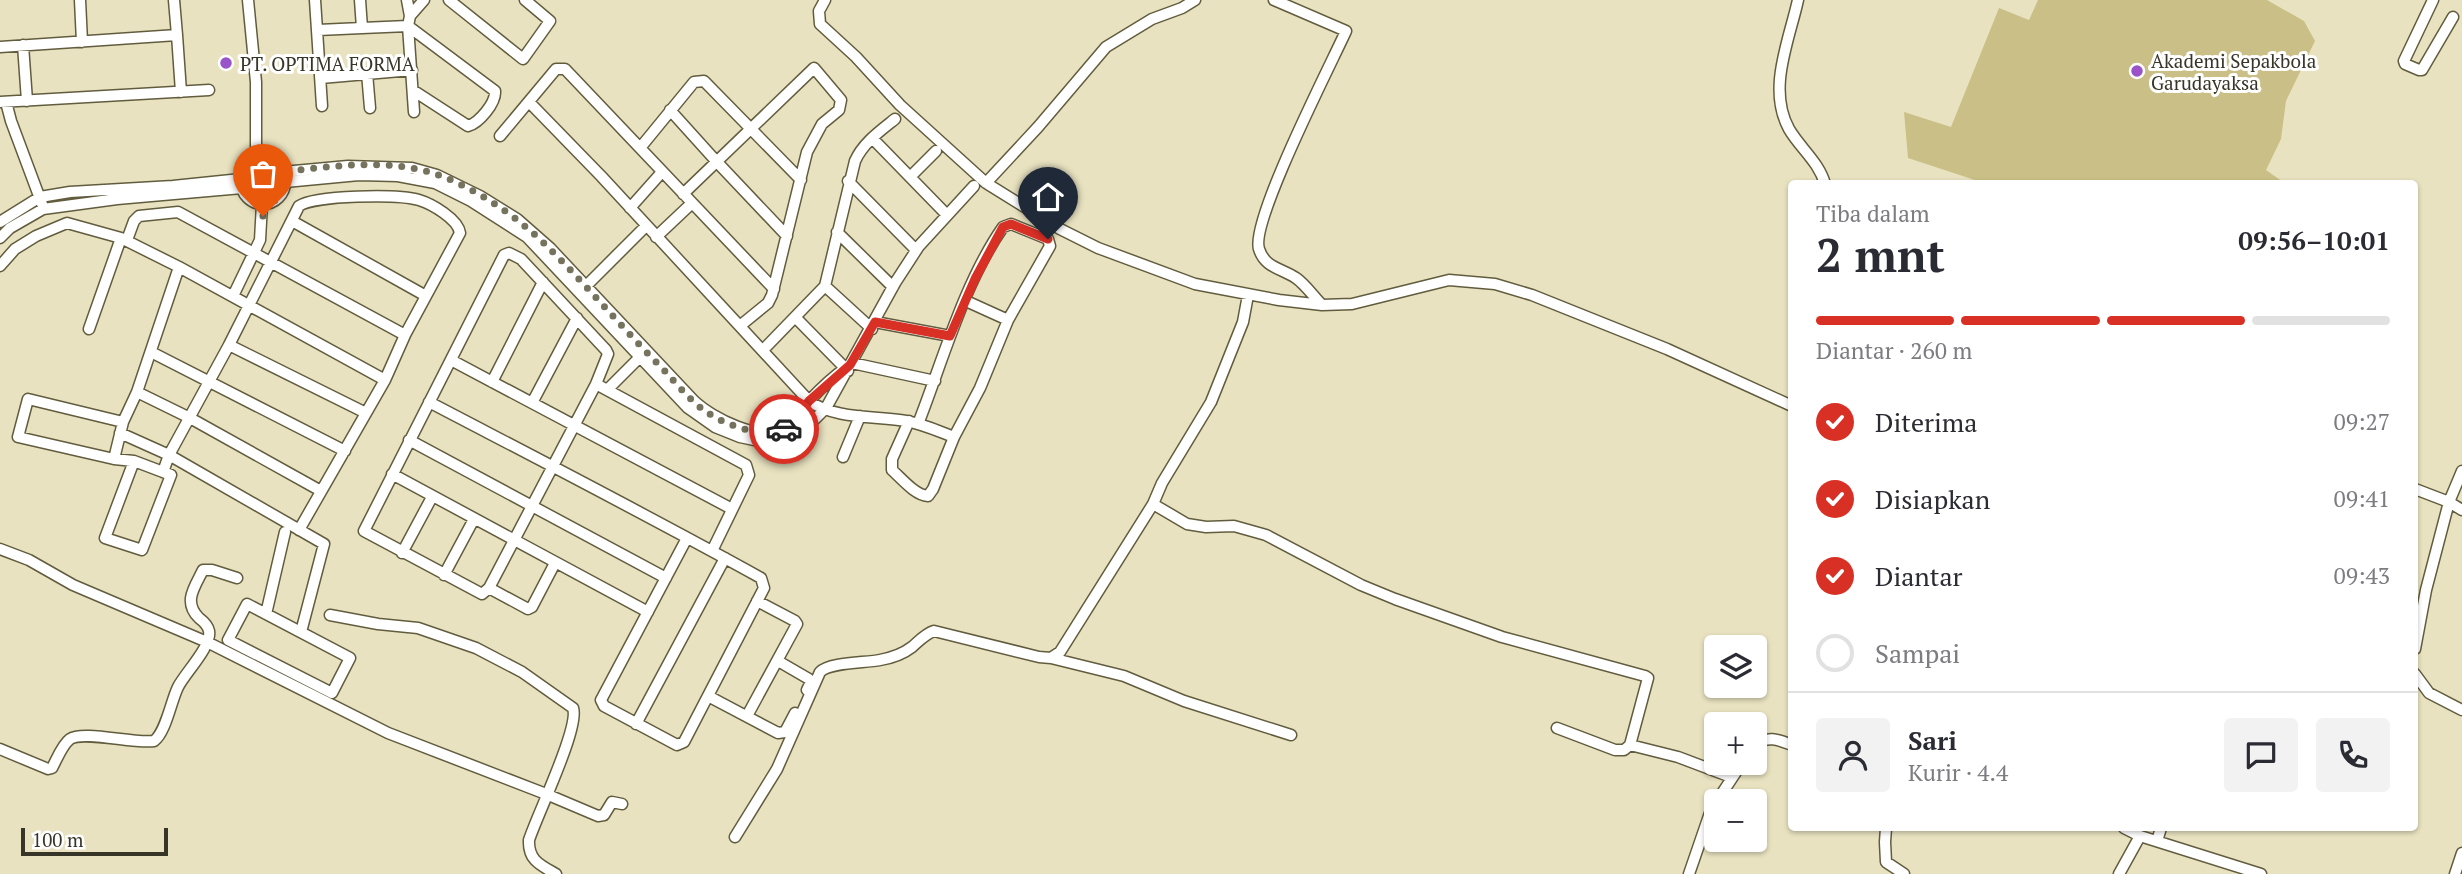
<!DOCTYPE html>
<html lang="id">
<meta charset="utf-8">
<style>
body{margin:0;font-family:"PT Serif",serif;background:#f2f2f3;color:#2b2b33;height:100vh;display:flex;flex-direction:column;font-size:26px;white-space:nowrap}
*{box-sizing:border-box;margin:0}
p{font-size:23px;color:#7c7c81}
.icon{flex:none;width:38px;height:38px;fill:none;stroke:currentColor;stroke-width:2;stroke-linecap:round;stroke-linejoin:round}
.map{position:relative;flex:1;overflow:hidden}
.details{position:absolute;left:1788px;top:180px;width:630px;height:651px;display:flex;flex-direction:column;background:#fff;border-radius:7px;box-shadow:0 2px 5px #0004}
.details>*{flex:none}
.fabs{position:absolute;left:1704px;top:635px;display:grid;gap:14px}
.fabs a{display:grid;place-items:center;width:63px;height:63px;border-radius:7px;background:#fff;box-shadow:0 2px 5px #0004;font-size:35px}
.scale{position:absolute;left:21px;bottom:18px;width:147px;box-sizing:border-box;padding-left:7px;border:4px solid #373527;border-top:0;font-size:19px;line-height:24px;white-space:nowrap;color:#373527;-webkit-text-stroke:5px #fff;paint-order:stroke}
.pin{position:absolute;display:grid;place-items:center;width:60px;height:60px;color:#fff;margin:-72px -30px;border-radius:50% 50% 50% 0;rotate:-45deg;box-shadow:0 0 7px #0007}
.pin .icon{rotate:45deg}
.courier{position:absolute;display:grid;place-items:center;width:70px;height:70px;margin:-35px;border:5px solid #d93025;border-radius:50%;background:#fff;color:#222;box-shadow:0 2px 9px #0007}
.overview em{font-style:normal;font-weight:800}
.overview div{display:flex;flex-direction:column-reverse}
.overview{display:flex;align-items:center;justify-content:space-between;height:119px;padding:0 28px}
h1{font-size:46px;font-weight:800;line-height:52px}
.bar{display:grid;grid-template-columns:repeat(4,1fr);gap:10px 7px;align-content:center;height:84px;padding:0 28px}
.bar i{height:9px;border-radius:5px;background:#e1e1e2}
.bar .selected{background:#d93025}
.bar p{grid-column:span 4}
.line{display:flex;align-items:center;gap:18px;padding:0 28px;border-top:2px solid #e1e1e2}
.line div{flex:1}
.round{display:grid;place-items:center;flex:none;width:74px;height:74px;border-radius:7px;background:#f2f2f3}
ol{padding:0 28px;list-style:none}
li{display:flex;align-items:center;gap:21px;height:77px}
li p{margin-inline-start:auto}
li .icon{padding:7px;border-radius:50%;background:#d93025;color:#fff;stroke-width:4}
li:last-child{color:#7c7c81}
li i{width:38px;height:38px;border:4px solid #e1e1e2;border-radius:50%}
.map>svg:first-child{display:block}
.green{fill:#cac087}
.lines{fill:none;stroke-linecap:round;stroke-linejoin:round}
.street-casing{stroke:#625c3e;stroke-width:13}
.street{stroke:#fff;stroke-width:10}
.done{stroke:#75725d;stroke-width:7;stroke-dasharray:0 12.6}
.route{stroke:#d93025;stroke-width:9}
.poi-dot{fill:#9854c8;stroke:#fff;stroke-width:2.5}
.labels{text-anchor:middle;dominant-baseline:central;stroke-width:6;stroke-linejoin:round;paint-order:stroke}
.poi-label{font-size:19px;fill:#373527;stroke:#fff;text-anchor:start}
</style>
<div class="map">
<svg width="2462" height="874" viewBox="0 0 2462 874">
<rect width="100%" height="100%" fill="#e8e2c0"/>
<!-- green -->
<path class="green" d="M2038 0H2267L2304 21 2315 41 2286 101 2281 139 2266 170 2286 184H1987L1908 158 1904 112 1951 127 1999 8 2029 20Z"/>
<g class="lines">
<defs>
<path id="street" d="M80 0 82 42
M248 0 256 82V161
M315 0 322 106
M449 0 523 59 550 21 525 0
M825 0 819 11 820 24 856 57 900 105 986 183 1060 229 1098 248 1195 284 1279 300 1322 305 1352 304 1449 280 1495 284 1532 295 1667 349 1792 406
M1274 0 1346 31C1330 66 1250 222 1259 249 1265 268 1281 268 1296 278 1305 284 1313 296 1322 305
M1798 0C1789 41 1767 89 1789 129 1800 148 1819 162 1825 184
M2433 0 2404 61 2405 64 2419 70H2422L2453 17
M410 16 424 0
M408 26 495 91C496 103 479 123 468 126L414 91
M408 26 414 112
M362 28 408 26 410 16 407 0
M318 30 362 28 360 0
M177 35 181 92
M23 45 27 101
M0 47 177 35 174 0
M367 73 370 108
M321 78 412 70
M0 102 209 90
M6 102 11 121 42 204
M530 103 601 176 809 401C834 419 877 416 906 421 923 424 938 431 954 437
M670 110 716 161 787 236
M500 136 556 69H565L774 289
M872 138 947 215
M640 148 694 82 704 81 801 180
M241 182a22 22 0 1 1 44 0a22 22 0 1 1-44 0Z
M283 172 348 166 412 168 437 175 480 196 517 219 550 248 694 401C712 418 761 443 785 429 796 422 801 409 810 400 821 388 834 376 847 367
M910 177 936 151
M848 181 916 250
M285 182 359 175 398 176 435 183 471 201 527 237 688 408 715 427 740 437 777 445 795 439 826 408 895 283 919 246 974 186
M986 183 1038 127 1106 47 1152 19 1182 8 1195 0
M683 194 814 68 841 100 839 110 822 124 807 152 772 295 768 303 741 325
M630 208 662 172
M292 221 426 296
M0 222 40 197 70 192 173 186 241 179
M837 232 893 287
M656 237 691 204
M0 238 10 228 43 209 117 199 242 188
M127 240 134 221 139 216 178 212 405 335
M509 253 521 259 606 350 608 354 596 384 489 588 482 594 364 531 504 255Z
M0 266 15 249 36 236 67 223 121 238 179 267 385 380
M825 286 872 329
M585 287 646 226
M233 296 260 240 262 204
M966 301 1008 320
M795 317 848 371
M875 322 950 336
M89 329 121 238
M229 345 366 413
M763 350 825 286 855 161C863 143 880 131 895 119
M151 352 345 451
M451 360 732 509
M852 363 935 381
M492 382 543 282
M596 384 746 465 749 475 712 551
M607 390 643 354
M137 392 190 418 321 491
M429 402C540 460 651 517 761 578L764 588 684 742 677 745 604 706 601 700 687 538
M532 403 577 318
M909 421 892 459V470C902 479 915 495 928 496L933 489 954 437 980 388 1008 320 1050 246 1048 239 1011 224 1003 227C964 283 943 360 918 424
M123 422 28 399 18 437 114 459 123 422 137 392 179 267
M120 433 169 455 324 544 301 632
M409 440 666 578
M843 457 860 416
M114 459 134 461 171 475 142 550 105 538 134 461
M163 472 169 455 229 345 299 206C315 195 398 194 419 200 432 204 458 219 460 233L405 335 385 380 299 530
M392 474 648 612
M2415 489 2449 502 2462 471
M1153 504 1187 524 1206 527 1234 526 1266 535 1361 585 1395 599 1502 637 1645 676 1648 678 1630 745 1678 757 1731 777
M0 549 29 560 73 585 207 642 388 733 546 794 598 816 604 815 612 802 622 804
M402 553 432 497
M444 575 474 519
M489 588 528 609 532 607 555 563
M247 604 350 658 332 693 228 640Z
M266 614 285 532
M330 615 378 624 418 628 476 648 522 672 573 708C580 727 537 815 529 840 528 860 540 865 556 874
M2415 649 2426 590 2449 502 2462 510
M1051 658 1124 676 1184 701 1291 735
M778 661 809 679 810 684 807 690
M2415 674 2429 693 2462 710
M708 696 778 733 785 732 795 713
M747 716 797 624 795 621 757 601
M636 724 725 558
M1557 728 1615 750H1624L1630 745
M1755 745C1768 735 1779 740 1792 745
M0 749 48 769 52 768C57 759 62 745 70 739 83 730 134 744 154 741 166 732 171 701 178 687 185 673 212 646 209 631 208 626 203 621 199 618 183 602 194 588 203 570H212L237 578
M1886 828 1885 842 1886 862 1904 874
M2124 828 2140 836
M735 837 777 769 820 672C830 662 865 663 880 660 891 658 903 654 912 647 919 641 925 634 934 631L1039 657 1051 658 1060 652 1153 504 1162 483 1211 402 1243 322 1248 295
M2157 841 2161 828
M1689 874 1711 810 1742 763
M2119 874 2140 836 2261 874
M2455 874 2462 853"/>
</defs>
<!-- street casing -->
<use href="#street" class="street-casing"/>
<!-- street -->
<use href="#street" class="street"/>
</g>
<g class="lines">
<!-- done -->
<path class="done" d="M263 216 262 204 276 200 284 189 283 172C332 166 388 158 436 174 478 189 519 218 550 249 589 288 624 330 663 369 677 384 691 402 708 413 728 426 762 438 784 429"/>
<!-- route -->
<path class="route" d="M784 429 793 422 809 401 850 365 875 322 950 336 975 279 1003 227 1011 224 1048 239"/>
</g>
<!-- markers -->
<g class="poi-dot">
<circle cx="226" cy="63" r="7"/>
<circle cx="2137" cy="71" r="7"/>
</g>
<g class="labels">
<!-- poi labels -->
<g class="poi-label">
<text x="2151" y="60">Akademi Sepakbola<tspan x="2151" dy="22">Garudayaksa</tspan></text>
<text x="240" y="63">PT. OPTIMA FORMA</text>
</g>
</g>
</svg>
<div class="fabs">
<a><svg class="icon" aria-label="layers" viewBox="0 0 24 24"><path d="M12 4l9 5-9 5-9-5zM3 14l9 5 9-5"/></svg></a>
<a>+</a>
<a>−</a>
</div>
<div class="scale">100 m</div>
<div class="pin" style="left:263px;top:216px;background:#ea580c"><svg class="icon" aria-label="bag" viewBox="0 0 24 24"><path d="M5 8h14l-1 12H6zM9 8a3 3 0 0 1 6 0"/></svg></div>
<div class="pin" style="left:1048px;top:239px;background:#1f2937"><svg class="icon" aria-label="home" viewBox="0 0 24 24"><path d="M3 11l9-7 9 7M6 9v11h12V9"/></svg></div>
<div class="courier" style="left:784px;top:429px"><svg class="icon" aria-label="car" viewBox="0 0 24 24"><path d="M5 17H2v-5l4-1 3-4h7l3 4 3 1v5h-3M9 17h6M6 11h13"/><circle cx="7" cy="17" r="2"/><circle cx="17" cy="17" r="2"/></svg></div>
<section class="details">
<div class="overview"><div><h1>2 mnt</h1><p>Tiba dalam</p></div><em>09:56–10:01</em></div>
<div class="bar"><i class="selected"></i><i class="selected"></i><i class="selected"></i><i></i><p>Diantar · 260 m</p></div>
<ol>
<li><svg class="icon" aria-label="check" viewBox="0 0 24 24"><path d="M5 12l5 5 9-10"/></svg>Diterima<p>09:27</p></li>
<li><svg class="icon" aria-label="check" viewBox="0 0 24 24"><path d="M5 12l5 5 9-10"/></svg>Disiapkan<p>09:41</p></li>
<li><svg class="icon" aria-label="check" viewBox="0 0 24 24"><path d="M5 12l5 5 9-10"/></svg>Diantar<p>09:43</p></li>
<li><i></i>Sampai</li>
</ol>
<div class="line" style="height:126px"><a class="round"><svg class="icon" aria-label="person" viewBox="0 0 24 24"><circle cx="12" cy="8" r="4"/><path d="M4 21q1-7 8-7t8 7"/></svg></a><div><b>Sari</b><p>Kurir · 4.4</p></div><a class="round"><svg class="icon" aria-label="chat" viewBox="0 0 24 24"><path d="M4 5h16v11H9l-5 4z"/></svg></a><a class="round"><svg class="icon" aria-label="phone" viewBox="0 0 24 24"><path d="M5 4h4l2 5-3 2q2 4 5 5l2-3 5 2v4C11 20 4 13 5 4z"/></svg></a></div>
</section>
</div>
